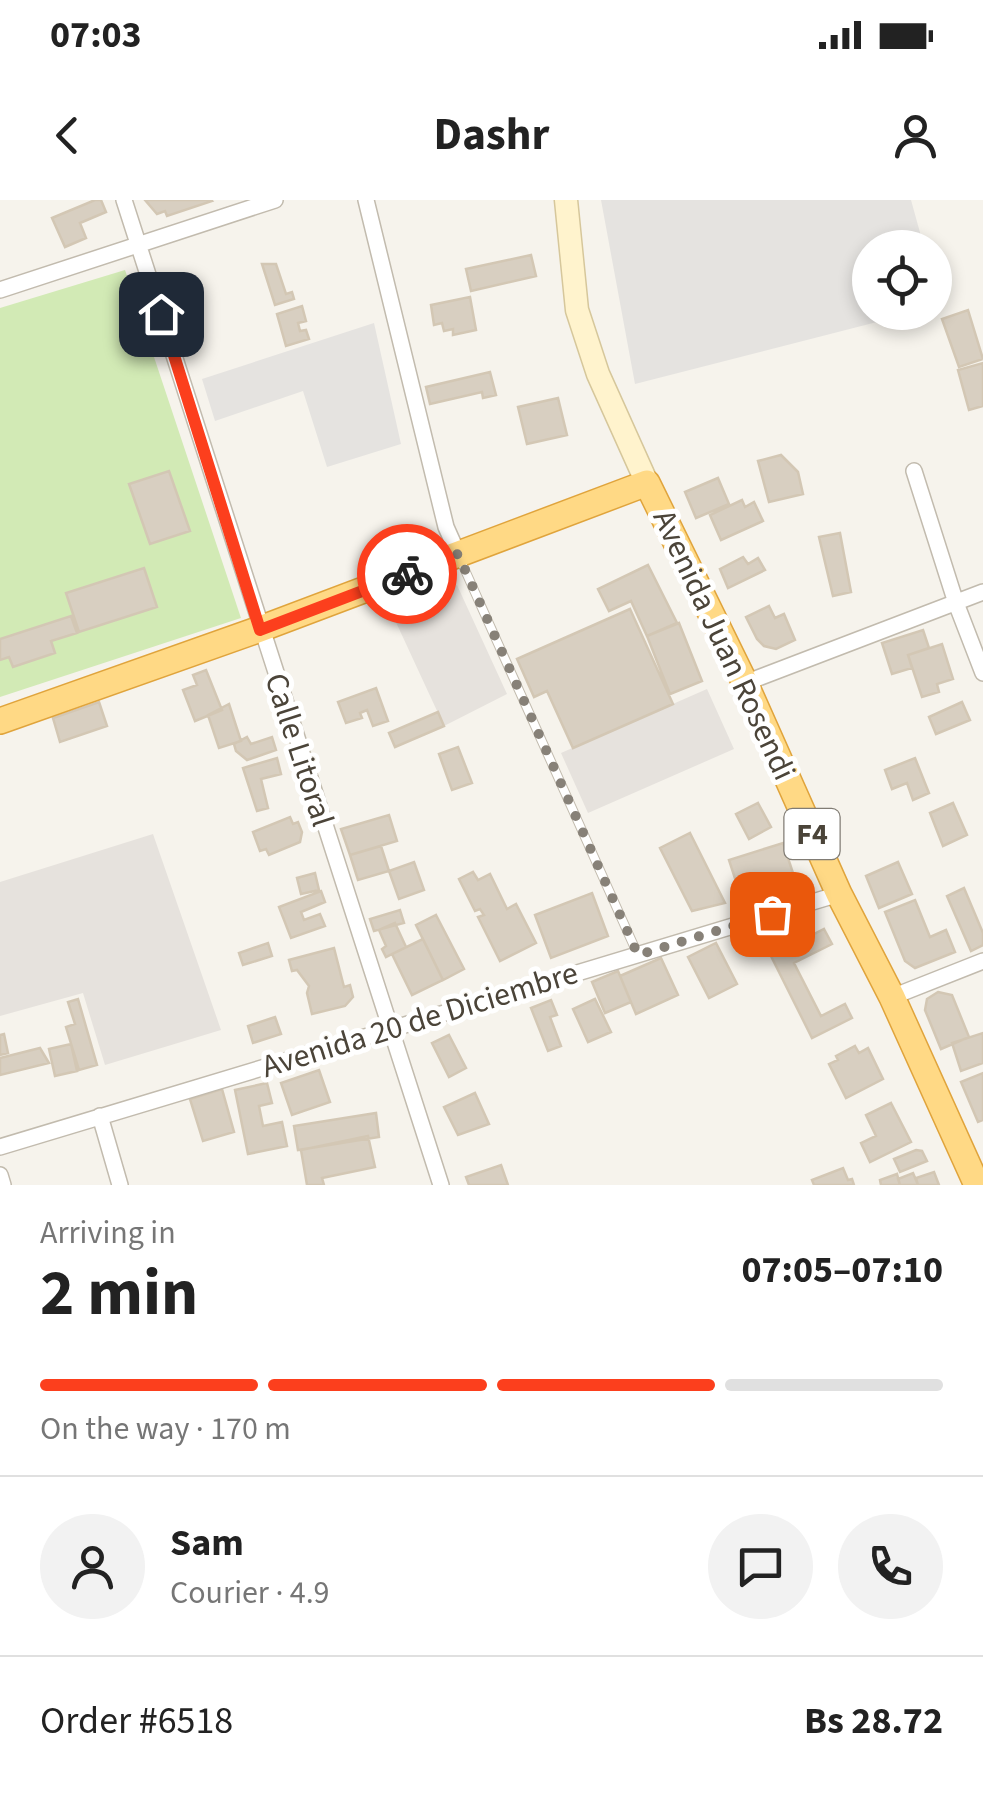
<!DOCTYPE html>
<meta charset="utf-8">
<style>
body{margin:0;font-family:"Source Sans 3",sans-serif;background:#f2f2f2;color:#222;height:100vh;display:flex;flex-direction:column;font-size:38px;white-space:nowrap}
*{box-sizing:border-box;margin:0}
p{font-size:32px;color:#767676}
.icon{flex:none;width:55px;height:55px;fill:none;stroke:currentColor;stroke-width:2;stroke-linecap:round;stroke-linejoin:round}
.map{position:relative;height:985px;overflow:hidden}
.panel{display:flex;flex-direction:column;background:#fff;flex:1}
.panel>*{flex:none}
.fabs{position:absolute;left:852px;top:30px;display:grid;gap:20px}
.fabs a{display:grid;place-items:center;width:100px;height:100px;border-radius:50%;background:#fff;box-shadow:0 5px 15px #0003;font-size:50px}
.pin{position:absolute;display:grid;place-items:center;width:85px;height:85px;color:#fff;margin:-42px;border-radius:20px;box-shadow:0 5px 15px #0006}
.courier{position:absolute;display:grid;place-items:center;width:100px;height:100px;margin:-50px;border:8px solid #fc3f1d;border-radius:50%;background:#fff;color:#222;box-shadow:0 2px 12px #0007}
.summary em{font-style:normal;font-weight:700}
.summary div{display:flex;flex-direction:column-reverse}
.summary{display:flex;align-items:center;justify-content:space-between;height:170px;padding:0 40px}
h1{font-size:65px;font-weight:700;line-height:75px}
.bar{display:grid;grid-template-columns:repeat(4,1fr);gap:15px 10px;align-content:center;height:120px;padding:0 40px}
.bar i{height:12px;border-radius:8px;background:#e0e0e0}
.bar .selected{background:#fc3f1d}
.bar p{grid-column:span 4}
.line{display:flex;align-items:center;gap:25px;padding:0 40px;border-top:2px solid #e0e0e0}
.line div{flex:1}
.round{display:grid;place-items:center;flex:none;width:105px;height:105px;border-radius:52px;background:#f2f2f2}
.status{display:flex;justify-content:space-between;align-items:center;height:70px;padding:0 50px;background:#fff;direction:ltr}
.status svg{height:28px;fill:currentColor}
header{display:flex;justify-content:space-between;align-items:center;height:130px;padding:0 40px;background:#fff;font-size:45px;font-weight:700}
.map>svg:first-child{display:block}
.industrial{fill:#e6e2dd}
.green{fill:#d2eab5}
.parking{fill:#e5e3e0}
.building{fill:#d8cfc1;stroke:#d3c7b4;stroke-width:2.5}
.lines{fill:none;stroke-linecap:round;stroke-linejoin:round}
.service-casing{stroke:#c2bbae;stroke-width:10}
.minor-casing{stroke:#c2bbae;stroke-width:18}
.secondary-casing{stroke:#d6c79b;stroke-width:25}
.trunk-casing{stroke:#e0a43c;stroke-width:28}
.service{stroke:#fff;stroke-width:8}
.minor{stroke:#fff;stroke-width:15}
.secondary{stroke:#fff3cd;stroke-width:22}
.trunk{stroke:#ffd985;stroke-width:25}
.done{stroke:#878178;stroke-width:10;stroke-dasharray:0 18}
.route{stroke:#fc3f1d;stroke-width:12}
.labels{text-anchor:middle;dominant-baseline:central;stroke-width:10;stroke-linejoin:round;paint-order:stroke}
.shield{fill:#fff;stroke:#817c74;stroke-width:2.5}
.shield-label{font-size:30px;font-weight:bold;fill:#4b4439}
.street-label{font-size:32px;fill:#4b4439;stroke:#fff}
</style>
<div class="status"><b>07:03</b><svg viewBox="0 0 49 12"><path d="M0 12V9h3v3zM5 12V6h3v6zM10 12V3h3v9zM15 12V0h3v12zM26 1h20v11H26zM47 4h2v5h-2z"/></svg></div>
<header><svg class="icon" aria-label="back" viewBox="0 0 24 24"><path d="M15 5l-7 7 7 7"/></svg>Dashr<svg class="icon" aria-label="person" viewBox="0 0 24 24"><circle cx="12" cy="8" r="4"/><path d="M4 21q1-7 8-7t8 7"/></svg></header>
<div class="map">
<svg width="983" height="985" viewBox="0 0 983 985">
<rect width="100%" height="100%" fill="#f6f3ec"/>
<!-- industrial -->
<path class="industrial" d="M457 385 507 494 444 526 388 405Z
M707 489 734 549 588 613 561 553Z
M153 634 221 830 105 865 83 793 0 816V682Z"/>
<!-- green -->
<path class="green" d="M125 70 241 418 0 497V108Z"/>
<!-- parking -->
<path class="parking" d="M601 0H911L924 47 870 48V112L912 113 635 184Z
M374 123 401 244 327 267 303 191 215 221 202 179Z"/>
<!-- building -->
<path class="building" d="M95 0H101L106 12 80 23 86 38 65 47 52 18Z
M145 0H211L212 1 167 16 165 11 157 14Z
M531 55 536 76 471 91 466 69Z
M262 64H276L286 94 292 92 294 99 275 105Z
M470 97 476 130 453 135V129L444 131 442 123 434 125 431 105Z
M302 106 306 121 298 123 300 131 306 130 309 139 286 146 277 114Z
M968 110 983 159 959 167 942 119Z
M983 163V206L969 210 958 170Z
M490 172 496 195 483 198 482 192 430 204 426 187Z
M558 198 567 235 527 244 518 207Z
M781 255 798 272 803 294 769 302 758 261Z
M169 271 190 331 150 344 129 284Z
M718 278 729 304 696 318 685 292Z
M742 300 745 307 754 302 763 321 721 340 710 315Z
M840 333 851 392 833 396 819 337Z
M743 357 748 364 758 358 765 370 728 388 720 369Z
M648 365 677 423 647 436 631 401 609 411 598 389Z
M144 368 157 407 79 432 66 393Z
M769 406 775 418 784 414 795 440 776 449 764 446 757 439 746 417Z
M630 409 673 504 573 548 547 491 534 497 517 459Z
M71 416 77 433 51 441 55 453 13 467 9 457 0 460V439Z
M679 423 702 481 670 494 647 436Z
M923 430 929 448 908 455 912 468 892 474 882 443Z
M942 444 953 479 937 484 939 492 922 497 908 455Z
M206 470 222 510 195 521 183 490 197 485 193 475Z
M376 488 388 521 373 526 367 510 360 513 362 518 346 523 338 502Z
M99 502 107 526 60 542 53 518Z
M962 502 970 520 936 534 929 517Z
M229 504 241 541 219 548 208 515Z
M438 512 444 526 395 547 389 533Z
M247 537 251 544 272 537 276 550 247 560 236 551 234 544Z
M458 547 472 583 452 590 439 554Z
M277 558 281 574 261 579 268 608 257 611 243 568Z
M915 558 929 593 913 600 907 583 892 589 885 570Z
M758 603 771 627 749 639 736 614Z
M953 603 967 635 943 646 930 613Z
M389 615 397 641 350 655 341 629Z
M290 617 293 624 298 622 302 632 300 642 269 655 266 649 260 651 253 632Z
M690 633 725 703 692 711 660 648Z
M783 643 793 673 790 685 742 700 729 660Z
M381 646 389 671 358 680 350 655Z
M414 662 424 690 399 699 389 671Z
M898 662 912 694 879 708 866 676Z
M473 672 478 680 490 674 507 709 516 704 536 743 500 761 478 717 484 715 480 709 475 711 459 679Z
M315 673 319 690 301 694 297 678Z
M964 688 983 733V745L971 751 947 696Z
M321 691 325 702 301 712 304 720 320 714 325 726 291 738 279 707Z
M592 693 608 736 551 758 535 715Z
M915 700 930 737 946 730 955 752 915 768 905 761 885 712Z
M400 710 404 723 374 731 370 719Z
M436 715 464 769 443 780 416 725Z
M395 723 406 747 386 757 382 749 386 746 379 730Z
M824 729 832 744 794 763 821 816 845 804 852 818 812 838 771 756Z
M423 739 443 780 412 795 392 754Z
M268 743 272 756 243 765 239 753Z
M716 743 737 784 709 798 688 757Z
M334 748 344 787 350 785 353 797 345 806 312 814 307 793 309 786 297 770 292 771 289 760Z
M661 758 678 795 636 814 620 776Z
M618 771 631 802 605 813 592 782Z
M938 792 952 795 969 837 941 849 925 810 927 799Z
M78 799 97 865 79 870 66 827 75 824 68 802Z
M595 799 611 832 588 842 573 809Z
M551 800 557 815 550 817 561 846 548 851 531 808Z
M275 817 281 834 253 843 248 826Z
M983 833V863L961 871 952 843Z
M4 834 8 853 0 855V835Z
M449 835 466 868 449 877 432 843Z
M71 844 77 871 55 876 49 849Z
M855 846 859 853 868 848 883 879 846 898 829 864 838 860 836 856Z
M40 848 49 863 0 875V858Z
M319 870 330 902 292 915 281 883Z
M983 873V920L978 922 961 882Z
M267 883 272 903 259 906 263 926 282 922 287 946 248 954 235 890Z
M222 889 234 932 203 941 190 899Z
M475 893 489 924 458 935 444 907Z
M891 903 911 942 870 962 861 943 876 936 866 915Z
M376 913 379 937 298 950 294 926Z
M368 936 375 967 322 978 324 985H307L301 950Z
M916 950 922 951 927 961 900 972 894 959Z
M501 965 508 985H469L466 977Z
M843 968 848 980 852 979 854 985H814L812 980Z
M934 972 939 985H918L916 978Z
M913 973 918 985H900L898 979Z
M897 974 900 985H881L880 980Z"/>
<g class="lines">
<defs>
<path id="service" d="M460 359 638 755"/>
<path id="minor" d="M124 0 441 985
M366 0 446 327 458 354
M0 90 275 0
M914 271 956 403 983 473
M745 483 983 392
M892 797 983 761
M100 916 120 985
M0 947 839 694
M0 975 3 985"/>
<path id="secondary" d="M566 0 577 110 598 174 647 283"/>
<path id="trunk" d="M0 521 260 429 647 283 745 483 839 694 892 797 977 985"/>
</defs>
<!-- service casing -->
<use href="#service" class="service-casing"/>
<!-- minor casing -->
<use href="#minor" class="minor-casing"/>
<!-- secondary casing -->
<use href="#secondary" class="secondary-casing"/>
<!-- trunk casing -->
<use href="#trunk" class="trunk-casing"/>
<!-- service -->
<use href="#service" class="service"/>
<!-- minor -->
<use href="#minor" class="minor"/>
<!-- secondary -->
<use href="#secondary" class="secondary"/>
<!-- trunk -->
<use href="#trunk" class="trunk"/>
</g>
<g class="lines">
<!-- done -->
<path class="done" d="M407 374 458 354 638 755 772 714"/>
<!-- route -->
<path class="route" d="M161 114 260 430 407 374"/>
</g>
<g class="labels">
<!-- shield labels -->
<rect class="shield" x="784.5" y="609" width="55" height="50" rx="8"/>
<g class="shield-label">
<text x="812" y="634">F4</text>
</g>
<!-- street labels -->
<g class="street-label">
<text transform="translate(724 445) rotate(65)">Avenida Juan Rosendi</text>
<text transform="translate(299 550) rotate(72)">Calle Litoral</text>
<text transform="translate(420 820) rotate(-17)">Avenida 20 de Diciembre</text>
</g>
</g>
</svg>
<div class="fabs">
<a><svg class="icon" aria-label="locate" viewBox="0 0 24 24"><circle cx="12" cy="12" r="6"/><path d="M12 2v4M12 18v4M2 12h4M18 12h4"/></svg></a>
</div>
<div class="pin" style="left:772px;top:714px;background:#ea580c"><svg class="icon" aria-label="bag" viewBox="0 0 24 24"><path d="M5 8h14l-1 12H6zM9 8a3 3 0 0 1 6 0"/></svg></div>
<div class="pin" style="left:161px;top:114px;background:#1f2937"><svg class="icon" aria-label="home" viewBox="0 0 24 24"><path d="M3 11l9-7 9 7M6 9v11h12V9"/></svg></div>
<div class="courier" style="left:407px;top:374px"><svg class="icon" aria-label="bike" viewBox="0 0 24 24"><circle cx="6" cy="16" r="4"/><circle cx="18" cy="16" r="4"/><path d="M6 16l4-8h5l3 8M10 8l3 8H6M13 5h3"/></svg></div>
</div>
<section class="panel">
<div class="summary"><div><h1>2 min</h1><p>Arriving in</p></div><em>07:05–07:10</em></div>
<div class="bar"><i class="selected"></i><i class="selected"></i><i class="selected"></i><i></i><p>On the way · 170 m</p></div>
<div class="line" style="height:180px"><a class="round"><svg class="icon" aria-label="person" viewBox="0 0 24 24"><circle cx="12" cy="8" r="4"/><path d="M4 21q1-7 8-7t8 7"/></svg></a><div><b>Sam</b><p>Courier · 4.9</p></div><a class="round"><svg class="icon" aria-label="chat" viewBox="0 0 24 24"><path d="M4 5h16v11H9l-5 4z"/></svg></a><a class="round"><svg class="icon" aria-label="phone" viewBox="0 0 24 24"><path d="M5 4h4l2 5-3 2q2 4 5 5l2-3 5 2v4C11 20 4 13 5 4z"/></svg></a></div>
<div class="line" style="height:130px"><div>Order #6518</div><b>Bs 28.72</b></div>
</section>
